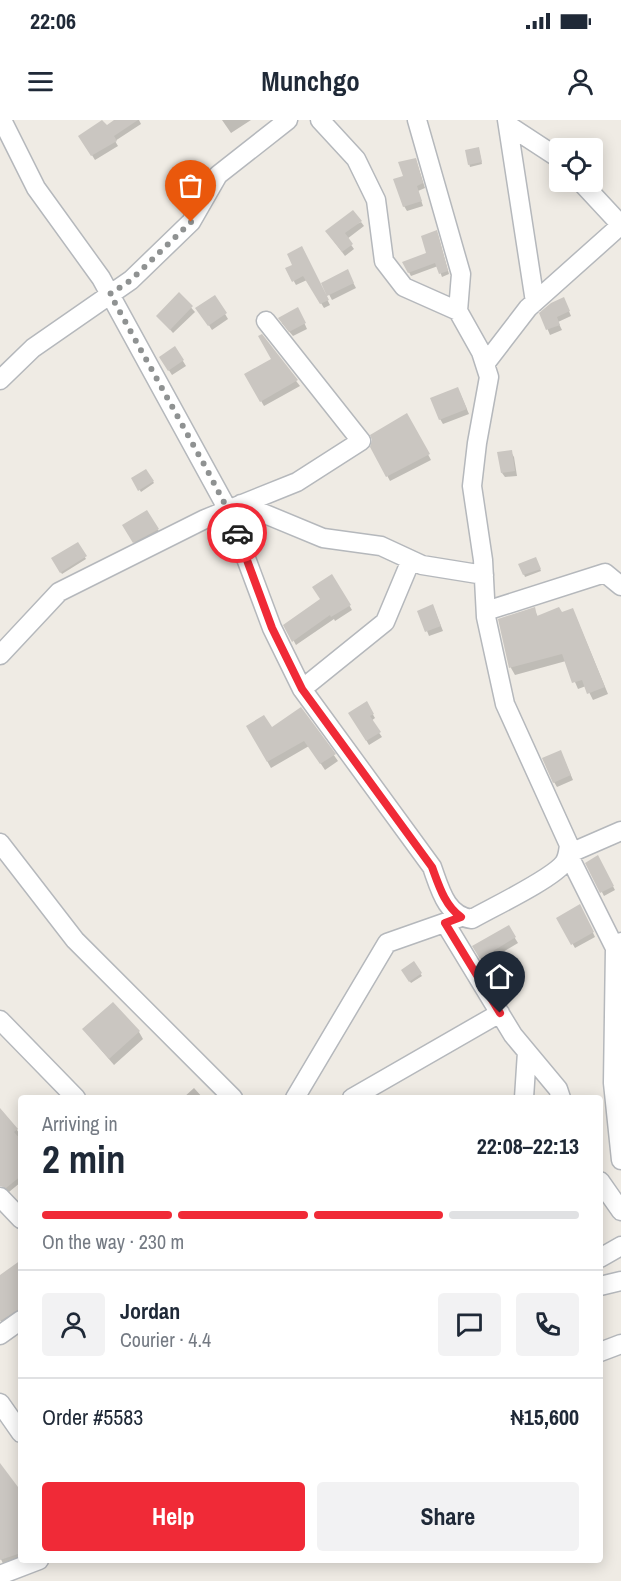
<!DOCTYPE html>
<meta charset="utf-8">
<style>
body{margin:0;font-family:"Archivo Narrow",sans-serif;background:#f2f2f3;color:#1f2937;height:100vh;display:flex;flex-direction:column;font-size:22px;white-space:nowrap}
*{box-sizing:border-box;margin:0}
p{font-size:20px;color:#747a83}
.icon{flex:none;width:33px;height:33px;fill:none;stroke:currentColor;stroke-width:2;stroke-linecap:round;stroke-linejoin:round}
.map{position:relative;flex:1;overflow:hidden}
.sheet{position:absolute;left:18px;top:975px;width:585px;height:468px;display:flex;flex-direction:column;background:#fff;border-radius:6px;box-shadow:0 3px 15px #0003}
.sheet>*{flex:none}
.controls{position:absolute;left:549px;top:18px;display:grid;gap:12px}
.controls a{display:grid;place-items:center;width:54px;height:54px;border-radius:6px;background:#fff;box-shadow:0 3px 15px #0003;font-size:30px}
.pin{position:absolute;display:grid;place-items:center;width:51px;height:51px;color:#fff;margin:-62px -26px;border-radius:50% 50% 50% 0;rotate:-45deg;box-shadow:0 0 6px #0007}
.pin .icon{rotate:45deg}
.courier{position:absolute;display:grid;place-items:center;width:60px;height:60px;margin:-30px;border:4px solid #f02a37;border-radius:50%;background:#fff;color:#222;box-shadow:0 2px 8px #0007}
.overview em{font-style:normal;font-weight:800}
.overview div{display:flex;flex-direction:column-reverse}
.overview{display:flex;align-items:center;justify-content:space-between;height:102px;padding:0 24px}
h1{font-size:39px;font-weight:800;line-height:45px}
.bar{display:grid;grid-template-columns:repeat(4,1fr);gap:9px 6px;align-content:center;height:72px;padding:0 24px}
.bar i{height:8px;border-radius:4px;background:#e0e1e3}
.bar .on{background:#f02a37}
.bar p{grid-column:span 4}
.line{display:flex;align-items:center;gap:15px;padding:0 24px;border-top:2px solid #e0e1e3}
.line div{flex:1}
.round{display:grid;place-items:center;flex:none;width:63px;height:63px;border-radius:6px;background:#f2f2f3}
.button{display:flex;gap:12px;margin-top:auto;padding:12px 24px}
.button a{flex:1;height:69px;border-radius:6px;background:#f02a37;color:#fff;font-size:24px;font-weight:800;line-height:69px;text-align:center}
.button a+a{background:#f2f2f3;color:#1f2937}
.status{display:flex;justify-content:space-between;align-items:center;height:42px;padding:0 30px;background:#fff;direction:ltr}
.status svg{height:16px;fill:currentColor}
header{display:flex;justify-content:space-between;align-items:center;height:78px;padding:0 24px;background:#fff;font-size:27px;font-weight:800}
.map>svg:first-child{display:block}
.shadow{fill:#0003}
.building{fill:#cac6c1}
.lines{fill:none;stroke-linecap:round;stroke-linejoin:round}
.street-casing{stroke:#b5b8bc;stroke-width:21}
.street{stroke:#fff;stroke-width:18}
.done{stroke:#8f9292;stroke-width:6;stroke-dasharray:0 10.8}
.route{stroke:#f02a37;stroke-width:8}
</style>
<div class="status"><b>22:06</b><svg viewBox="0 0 49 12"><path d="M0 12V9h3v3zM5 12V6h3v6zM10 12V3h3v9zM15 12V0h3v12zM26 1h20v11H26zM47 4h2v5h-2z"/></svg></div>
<header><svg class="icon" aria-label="menu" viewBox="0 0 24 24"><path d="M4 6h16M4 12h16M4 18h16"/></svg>Munchgo<svg class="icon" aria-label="person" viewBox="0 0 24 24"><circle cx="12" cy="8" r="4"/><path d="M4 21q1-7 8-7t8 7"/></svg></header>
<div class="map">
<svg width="621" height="1461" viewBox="0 0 621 1461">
<rect width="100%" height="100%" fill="#efebe4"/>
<!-- shadow -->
<path class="shadow" d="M117 0H139L141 4 115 21 118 26 95 40 80 16 106 7Z
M222 0H251L231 13Z
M479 30 482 44 470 47 466 31Z
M416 40 425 68 418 71 423 86 407 91 404 86 405 57Z
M361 102 364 106 347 119 354 129 345 136 330 116Z
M438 115 449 154 442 157 438 146 411 156 404 143 428 134Z
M301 128 330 185 324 188 307 160 296 165 287 149 294 146Z
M347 151 356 168 332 180 323 163Z
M179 174 195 192 173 213 158 196Z
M215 177 228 199 212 210 198 188Z
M566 184 571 196 558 202 562 210 550 215 541 193Z
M298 189 307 209 293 216 282 203Z
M261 216 300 266 264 286 246 255 273 240Z
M175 228 186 246 172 255 161 238Z
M460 273 469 294 443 304 440 299Z
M407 295 431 340 390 361 372 327Z
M511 332 514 337 517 356 505 357 502 353Z
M146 351 154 363 141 372 133 359Z
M147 392 161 415 137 427 124 405Z
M77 424 86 439 62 454 53 439Z
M536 439 541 451 525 457 520 444Z
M332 456 352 490 335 501 334 499 296 525 285 505 322 479Z
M534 489 538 497 562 494 576 497 608 574 593 580 586 566 578 569 566 541 515 555 511 548 500 500Z
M435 491 443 511 429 516 427 511Z
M366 583 375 598 371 601 382 617 369 625 350 593Z
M301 589 338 641 325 650 309 626 271 648 248 607 271 609Z
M563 637 573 660 557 667 554 662Z
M597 737 615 770 604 776 587 743Z
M580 786 595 817 575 828 558 798Z
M508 807 518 823 484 843 474 827Z
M413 843 422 856 411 863 403 851Z
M84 910 139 912 143 919 114 945Z
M194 968 203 978H183Z
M0 989 17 1010 20 1015 17 1017 21 1022V1062L9 1072 0 1064Z
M21 1142V1196L5 1207 0 1200V1157Z
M0 1350 21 1374V1440L5 1448 0 1437Z"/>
<!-- building -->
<path class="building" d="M102 0 107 5 114 0H138L114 16 117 21 91 36 78 16Z
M479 27 482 42 468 45 465 30Z
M416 38 423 63 417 66 422 81 403 87 393 59 403 56 398 42Z
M353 90 362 101 345 113 353 124 342 132 325 111Z
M437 110 448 151 439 154 435 143 408 153 402 142 426 133 421 116Z
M302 126 329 180 320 184 303 156 292 162 285 148 292 145 287 134Z
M348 149 354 163 327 176 321 163Z
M179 172 193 186 170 210 156 196Z
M215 175 227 193 208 206 195 188Z
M564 177 570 191 557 197 560 205 546 210 539 193 551 183Z
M298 187 306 203 289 212 278 198Z
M262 214 298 260 260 282 244 254 271 239 258 216Z
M175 226 184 240 168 251 159 237Z
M458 267 467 289 439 300 430 278Z
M407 293 430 334 386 357 370 327 372 320 370 315Z
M512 330 515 351 501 353 497 332Z
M146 349 154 361 138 371 131 358Z
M147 390 159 409 133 423 122 405Z
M78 422 87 436 60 453 51 438Z
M536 437 541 449 523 455 518 444Z
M332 454 351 485 331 497 330 495 292 522 283 505 320 479 312 467Z
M433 484 441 506 425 512 417 491Z
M535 487 537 496 559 487 562 492 573 488 605 567 587 574 582 560 572 563 562 534 509 548 498 499Z
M367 581 374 594 370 596 381 612 366 621 348 593Z
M301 587 336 634 320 644 304 621 267 642 246 606 264 595 272 607Z
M561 630 571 655 553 663 542 638Z
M598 735 614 766 600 773 585 743Z
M580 784 594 812 571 825 556 798Z
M509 805 516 817 480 839 472 826Z
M414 841 422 853 409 862 401 850Z
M113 882 140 911 109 939 82 909Z
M0 988 18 1009 14 1012 21 1020V1056L6 1068 0 1066Z
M21 1140V1188L0 1201V1155Z
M0 1343 21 1371V1433L0 1440Z"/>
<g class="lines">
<defs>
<path id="street" d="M2 0 36 68 101 158 228 390 272 508 302 569 432 747C440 769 446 796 472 799 493 787 552 759 564 743 568 737 568 732 569 725L505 584 486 497 483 440 472 366 477 323 489 257 481 232 458 191 404 167 384 141 376 80 356 39 320 0
M417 0 461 154 458 191
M507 0 535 182
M508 5 560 39
M581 62 621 105
M485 244 528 188 621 105
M0 260 33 228 131 160 191 102 218 55 288 0
M241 384 323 418 381 426 422 445 484 455
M486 491 605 453 621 466
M0 535 59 472 205 399 297 362 361 321 266 201
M302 569 385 502 411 440
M0 723 75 820 233 978
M445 803 513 915 558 969 561 978
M621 822 615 828 613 963 621 1040
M615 828 568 734 621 711
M0 900 76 978
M295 978 387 823 461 797
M352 978 500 893
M524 978 527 932
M600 1061 621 1091
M0 1077 21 1099
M600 1138 621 1126
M600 1166 621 1161
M0 1215 21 1200
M600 1232 621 1224
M0 1283 21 1313
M0 1455 39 1440"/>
</defs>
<!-- street casing -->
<use href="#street" class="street-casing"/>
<!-- street -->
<use href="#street" class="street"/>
</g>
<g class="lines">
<!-- done -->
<path class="done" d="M191 102 131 160 110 174 206 348 228 390 237 413"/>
<!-- route -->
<path class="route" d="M237 413 272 508 302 569 432 747C439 766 445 786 461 797L445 803 500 893"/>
</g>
</svg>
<div class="controls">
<a><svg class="icon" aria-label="locate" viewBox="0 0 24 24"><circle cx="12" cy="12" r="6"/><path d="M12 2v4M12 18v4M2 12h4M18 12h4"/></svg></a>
</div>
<div class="pin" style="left:191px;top:102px;background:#ea580c"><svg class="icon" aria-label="bag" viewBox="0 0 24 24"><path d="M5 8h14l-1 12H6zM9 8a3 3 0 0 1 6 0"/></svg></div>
<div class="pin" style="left:500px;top:893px;background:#1f2937"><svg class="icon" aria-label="home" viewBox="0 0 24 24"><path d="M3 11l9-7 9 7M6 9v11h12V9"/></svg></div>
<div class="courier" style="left:237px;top:413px"><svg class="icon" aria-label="car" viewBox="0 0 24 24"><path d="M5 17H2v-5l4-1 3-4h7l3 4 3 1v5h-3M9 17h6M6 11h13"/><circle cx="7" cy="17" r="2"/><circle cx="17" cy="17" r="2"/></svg></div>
<section class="sheet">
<div class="overview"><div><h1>2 min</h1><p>Arriving in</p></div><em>22:08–22:13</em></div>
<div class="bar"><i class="on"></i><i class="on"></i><i class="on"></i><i></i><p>On the way · 230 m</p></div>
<div class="line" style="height:108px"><a class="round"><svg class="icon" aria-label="person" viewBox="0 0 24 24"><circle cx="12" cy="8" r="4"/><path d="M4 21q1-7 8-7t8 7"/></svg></a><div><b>Jordan</b><p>Courier · 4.4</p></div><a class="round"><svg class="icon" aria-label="chat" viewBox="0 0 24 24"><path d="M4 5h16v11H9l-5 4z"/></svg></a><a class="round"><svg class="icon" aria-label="phone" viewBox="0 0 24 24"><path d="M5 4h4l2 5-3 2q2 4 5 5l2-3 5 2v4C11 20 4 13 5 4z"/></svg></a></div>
<div class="line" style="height:78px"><div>Order #5583</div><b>₦15,600</b></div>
<div class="button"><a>Help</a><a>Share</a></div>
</section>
</div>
